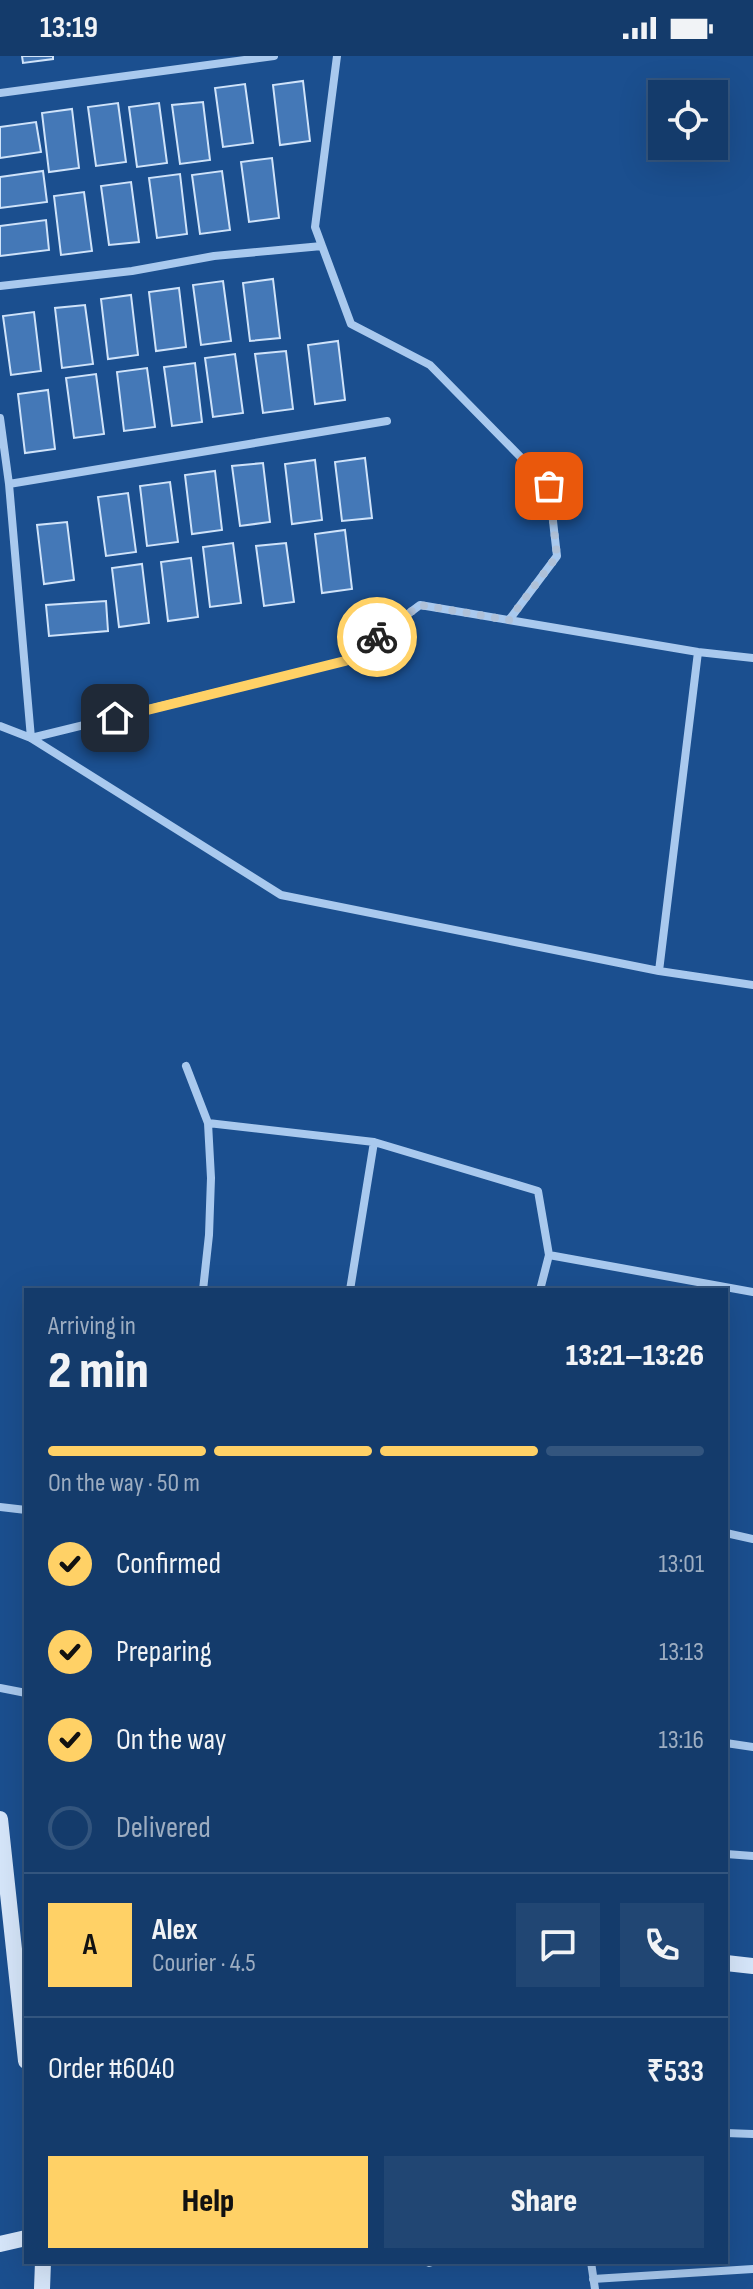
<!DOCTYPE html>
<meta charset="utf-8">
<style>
body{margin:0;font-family:"Sofia Sans Condensed",sans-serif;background:#214673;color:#f1f3f6;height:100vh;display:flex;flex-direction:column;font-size:30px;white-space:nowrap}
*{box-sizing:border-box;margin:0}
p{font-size:26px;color:#9dadc1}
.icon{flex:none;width:44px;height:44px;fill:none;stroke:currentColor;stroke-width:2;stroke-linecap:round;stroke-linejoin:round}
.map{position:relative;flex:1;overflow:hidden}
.panel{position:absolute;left:24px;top:1232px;width:704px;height:976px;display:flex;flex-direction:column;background:#143b6b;border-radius:0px;box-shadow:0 8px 32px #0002,0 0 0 2px #33557e}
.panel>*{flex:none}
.tools{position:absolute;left:648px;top:24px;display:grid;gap:16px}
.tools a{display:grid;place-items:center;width:80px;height:80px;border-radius:0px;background:#143b6b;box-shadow:0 8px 32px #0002,0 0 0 2px #33557e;font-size:40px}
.pin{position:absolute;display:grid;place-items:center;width:68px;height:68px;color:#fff;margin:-34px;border-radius:16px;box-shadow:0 4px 12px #0006}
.courier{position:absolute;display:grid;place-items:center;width:80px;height:80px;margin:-40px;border:6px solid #ffd166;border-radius:50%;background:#fff;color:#222;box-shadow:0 2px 10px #0007}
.overview em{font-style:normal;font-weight:800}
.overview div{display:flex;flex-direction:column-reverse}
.overview{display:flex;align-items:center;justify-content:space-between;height:136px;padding:0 24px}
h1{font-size:52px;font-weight:800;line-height:60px}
.bar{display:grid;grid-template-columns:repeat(4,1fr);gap:12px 8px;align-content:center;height:96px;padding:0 24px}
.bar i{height:10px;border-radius:6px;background:#33557e}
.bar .active{background:#ffd166}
.bar p{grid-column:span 4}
.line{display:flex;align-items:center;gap:20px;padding:0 24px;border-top:2px solid #33557e}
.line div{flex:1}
.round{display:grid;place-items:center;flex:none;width:84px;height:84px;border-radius:0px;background:#214673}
ol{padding:0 24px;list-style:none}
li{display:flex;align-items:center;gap:24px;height:88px}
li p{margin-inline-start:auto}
li .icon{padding:8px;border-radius:50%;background:#ffd166;color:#111;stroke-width:4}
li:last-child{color:#9dadc1}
li i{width:44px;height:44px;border:4px solid #33557e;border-radius:50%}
.button{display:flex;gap:16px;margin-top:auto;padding:16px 24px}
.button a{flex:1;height:92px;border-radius:0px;background:#ffd166;color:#111;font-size:32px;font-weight:800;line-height:92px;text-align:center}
.button a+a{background:#214673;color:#f1f3f6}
.status{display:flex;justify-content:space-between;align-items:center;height:56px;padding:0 40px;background:#143b6b;direction:ltr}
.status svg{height:22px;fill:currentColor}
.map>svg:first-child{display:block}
.building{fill:#4478b7;stroke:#cfe3fa;stroke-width:2}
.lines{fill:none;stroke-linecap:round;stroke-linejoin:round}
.street{stroke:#a9c9ee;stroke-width:8}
.secondary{stroke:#d6e6fa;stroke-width:16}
.done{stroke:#afc1d8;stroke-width:8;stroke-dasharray:0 14.4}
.route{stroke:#ffd166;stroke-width:10}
</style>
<div class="status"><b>13:19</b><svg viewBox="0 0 49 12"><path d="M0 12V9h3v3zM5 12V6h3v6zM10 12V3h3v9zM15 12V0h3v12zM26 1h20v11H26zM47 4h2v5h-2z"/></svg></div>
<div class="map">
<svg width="753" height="2233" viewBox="0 0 753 2233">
<rect width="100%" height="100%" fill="#1b4f8f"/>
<!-- building -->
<path class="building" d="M22 0H53V3L23 7Z
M303 25 310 85 280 89 273 29Z
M245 28 253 87 223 91 215 32Z
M203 46 210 104 180 108 172 49Z
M118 47 126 106 96 110 88 51Z
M159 47 167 107 137 111 129 51Z
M72 53 79 112 49 116 42 57Z
M36 66 41 96 0 102V71Z
M272 102 279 162 249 166 241 106Z
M43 115 47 146 0 152V121Z
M222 115 230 174 200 178 192 119Z
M180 118 187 178 157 182 149 122Z
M131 126 139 186 109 189 101 130Z
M84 136 92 195 61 199 54 140Z
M46 164 49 194 0 200V170Z
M273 223 280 282 250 285 243 227Z
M223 225 231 285 201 289 193 229Z
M179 232 186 291 156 295 149 236Z
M131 239 138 299 108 303 101 243Z
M85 249 93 308 62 312 55 252Z
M34 256 41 315 11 319 3 260Z
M338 285 345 344 315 348 308 289Z
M286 295 293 353 263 357 255 298Z
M235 298 243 357 213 361 205 302Z
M195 307 202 366 172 370 164 311Z
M147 312 155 371 124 375 117 316Z
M96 318 104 378 74 382 66 322Z
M48 334 55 393 25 397 18 338Z
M365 402 372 462 342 465 335 406Z
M315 404 322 464 292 468 285 408Z
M263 407 270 466 240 470 232 410Z
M215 415 222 474 192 478 185 419Z
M170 426 178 486 147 490 140 430Z
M128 437 136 496 106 500 98 441Z
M67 466 74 524 44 528 37 469Z
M345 474 352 533 322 537 315 478Z
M233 487 241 547 210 551 203 491Z
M286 487 294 546 264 550 256 490Z
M191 502 198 561 168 565 161 506Z
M142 508 149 567 119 571 112 512Z
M106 545 108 575 49 580 46 549Z"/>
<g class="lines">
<!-- street -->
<path class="street" d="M337 0 315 171 351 268 430 309 549 430 557 500 509 564
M0 37 274 0
M0 230 132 215 214 200 322 190
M0 362 9 428 31 682
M9 428 387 365
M0 670 31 682 281 839 659 915 753 929
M31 682 345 605 420 549 698 596 753 602
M659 915 698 596
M186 1010 208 1067 211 1122 209 1179 203 1234
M208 1067 374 1086 538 1135 549 1199 540 1234
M549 1199 753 1236
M350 1234 374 1086
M0 1451 26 1454
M726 1477 753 1483
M0 1632 26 1637
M726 1687 753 1691
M726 1798 753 1800
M726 2077 753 2078
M591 2206 595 2233
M429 2207 432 2206
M593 2223 753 2213"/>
<!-- secondary -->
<path class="secondary" d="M0 1763 26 2005
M726 1907 753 1910
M0 2188 26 2182
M42 2233 43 2206"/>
</g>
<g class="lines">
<!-- done -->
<path class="done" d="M377 581 420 549 509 564 557 500 549 430"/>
<!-- route -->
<path class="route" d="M115 662 345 605 377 581"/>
</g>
</svg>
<div class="tools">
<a><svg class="icon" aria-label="locate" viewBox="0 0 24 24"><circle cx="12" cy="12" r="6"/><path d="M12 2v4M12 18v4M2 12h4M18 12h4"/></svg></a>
</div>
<div class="pin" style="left:549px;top:430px;background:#ea580c"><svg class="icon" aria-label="bag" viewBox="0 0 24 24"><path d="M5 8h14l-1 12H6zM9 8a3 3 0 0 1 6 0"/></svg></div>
<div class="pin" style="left:115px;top:662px;background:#1f2937"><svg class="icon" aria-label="home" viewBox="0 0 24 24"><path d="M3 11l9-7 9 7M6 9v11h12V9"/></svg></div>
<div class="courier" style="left:377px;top:581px"><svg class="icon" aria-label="bike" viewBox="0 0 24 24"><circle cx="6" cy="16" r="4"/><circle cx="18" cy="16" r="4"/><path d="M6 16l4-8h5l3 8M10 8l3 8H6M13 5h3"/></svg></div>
<section class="panel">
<div class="overview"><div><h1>2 min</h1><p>Arriving in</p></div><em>13:21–13:26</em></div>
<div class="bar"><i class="active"></i><i class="active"></i><i class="active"></i><i></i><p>On the way · 50 m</p></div>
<ol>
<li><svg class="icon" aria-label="check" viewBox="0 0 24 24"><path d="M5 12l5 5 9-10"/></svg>Confirmed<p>13:01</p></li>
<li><svg class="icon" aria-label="check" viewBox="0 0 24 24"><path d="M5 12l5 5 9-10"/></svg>Preparing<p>13:13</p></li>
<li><svg class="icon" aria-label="check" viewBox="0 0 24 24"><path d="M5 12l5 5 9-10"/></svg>On the way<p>13:16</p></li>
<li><i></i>Delivered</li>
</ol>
<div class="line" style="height:144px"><b class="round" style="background:#ffd166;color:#111">A</b><div><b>Alex</b><p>Courier · 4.5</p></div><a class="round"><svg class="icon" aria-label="chat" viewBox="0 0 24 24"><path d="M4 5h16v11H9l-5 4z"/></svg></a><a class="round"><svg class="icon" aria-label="phone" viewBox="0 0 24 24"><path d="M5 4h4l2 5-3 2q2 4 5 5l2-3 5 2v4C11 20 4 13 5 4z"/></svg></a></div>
<div class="line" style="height:104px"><div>Order #6040</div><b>₹533</b></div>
<div class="button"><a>Help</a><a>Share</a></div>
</section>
</div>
